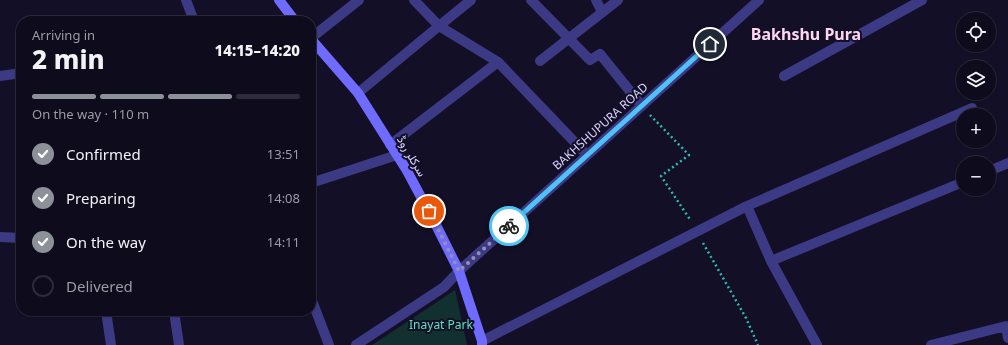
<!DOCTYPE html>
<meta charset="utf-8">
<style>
body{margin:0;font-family:"Noto Sans",Vazirmatn,sans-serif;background:#1c1929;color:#f1f3f6;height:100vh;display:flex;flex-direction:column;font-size:15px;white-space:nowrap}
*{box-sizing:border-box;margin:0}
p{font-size:13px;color:#9b9ba3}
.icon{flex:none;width:22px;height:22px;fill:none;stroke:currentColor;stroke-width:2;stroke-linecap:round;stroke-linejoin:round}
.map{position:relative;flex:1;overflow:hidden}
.details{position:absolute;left:16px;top:16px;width:300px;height:300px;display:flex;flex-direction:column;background:#0e0b1c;border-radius:16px;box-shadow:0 1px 3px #0004,0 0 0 1px #2e2b3b}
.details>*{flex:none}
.fabs{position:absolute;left:956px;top:12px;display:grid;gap:8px}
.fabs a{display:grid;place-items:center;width:40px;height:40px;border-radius:50%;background:#0e0b1c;box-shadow:0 1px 3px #0004,0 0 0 1px #2e2b3b;font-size:20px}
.pin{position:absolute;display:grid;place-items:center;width:34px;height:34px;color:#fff;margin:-17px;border:2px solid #fff;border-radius:50%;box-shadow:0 1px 4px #0007}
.courier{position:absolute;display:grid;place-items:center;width:40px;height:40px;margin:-20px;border:3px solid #4fc3f7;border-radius:50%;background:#fff;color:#222;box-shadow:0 1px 5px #0007}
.summary em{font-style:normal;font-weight:800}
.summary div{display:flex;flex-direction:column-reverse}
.summary{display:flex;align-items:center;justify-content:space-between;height:68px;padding:0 16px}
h1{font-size:26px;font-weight:800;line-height:30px}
.bar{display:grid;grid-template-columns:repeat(4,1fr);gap:6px 4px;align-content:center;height:48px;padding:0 16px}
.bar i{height:5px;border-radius:3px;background:#2e2b3b}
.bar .active{background:#8c9099}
.bar p{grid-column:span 4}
ol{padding:0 16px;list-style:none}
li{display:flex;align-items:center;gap:12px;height:44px}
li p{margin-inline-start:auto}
li .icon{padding:4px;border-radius:50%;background:#8c9099;color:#fff;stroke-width:4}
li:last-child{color:#9b9ba3}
li i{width:22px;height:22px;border:2px solid #2e2b3b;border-radius:50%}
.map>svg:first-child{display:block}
.green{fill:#12302f}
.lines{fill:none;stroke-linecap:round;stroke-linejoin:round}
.path{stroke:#2fb8b0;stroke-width:2.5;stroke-dasharray:2 3;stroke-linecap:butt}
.street{stroke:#3d3a85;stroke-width:10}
.secondary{stroke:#6f6bff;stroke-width:10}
.done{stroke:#948fb3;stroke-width:4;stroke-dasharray:0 7.2}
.route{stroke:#4fc3f7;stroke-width:5}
.labels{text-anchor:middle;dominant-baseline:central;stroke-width:4;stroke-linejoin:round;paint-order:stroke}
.street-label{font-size:12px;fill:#d9d4ff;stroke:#130f26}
.park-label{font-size:12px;fill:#5fe0c0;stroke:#130f26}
.district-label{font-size:16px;font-weight:bold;fill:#ffd6f0;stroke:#130f26}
</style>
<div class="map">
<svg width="1008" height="345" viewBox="0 0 1008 345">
<rect width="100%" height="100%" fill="#130f26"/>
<!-- green -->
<path class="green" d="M455 290 467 345H372Z"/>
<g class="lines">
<!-- path -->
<path class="path" d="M650 115 689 155 661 176 691 221
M703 243 746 318 758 345"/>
<!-- street -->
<path class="street" d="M186 0 194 21
M531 0 590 60 600 54 642 106
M596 0 602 12
M311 38 359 0
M540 61 618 0
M498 62 587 155
M0 76 21 73
M784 76 922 0
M358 93 439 26 471 0
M390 145 498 62 439 26 414 0
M989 171 1008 163
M311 183 397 155
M747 206 972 108
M0 237 21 238
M771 261 963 182
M311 298 329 345
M106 311 111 345
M174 311 179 345
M482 341 747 206 771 261 817 345
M356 345 444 287 459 271 759 0
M931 345 1006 326 1008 338"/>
<!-- secondary -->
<path class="secondary" d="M279 0 295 21
M311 39 358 93 406 169 436 225 459 271 482 341V345"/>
</g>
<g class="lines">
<!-- done -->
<path class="done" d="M429 211 459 271 509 226"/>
<!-- route -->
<path class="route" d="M509 226 710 44"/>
</g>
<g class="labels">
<!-- street labels -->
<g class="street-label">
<text transform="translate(600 126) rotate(-42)">BAKHSHUPURA ROAD</text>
<text transform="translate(412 156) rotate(59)">سرکلر روڈ</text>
</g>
<!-- park labels -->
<g class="park-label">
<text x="441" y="324">Inayat Park</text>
</g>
<!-- district labels -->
<g class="district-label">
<text x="806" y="34">Bakhshu Pura</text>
</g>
</g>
</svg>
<div class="fabs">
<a><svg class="icon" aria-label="locate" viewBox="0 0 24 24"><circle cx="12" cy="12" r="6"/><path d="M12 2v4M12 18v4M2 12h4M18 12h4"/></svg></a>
<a><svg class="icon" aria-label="layers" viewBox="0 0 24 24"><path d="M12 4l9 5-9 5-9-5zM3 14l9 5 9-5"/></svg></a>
<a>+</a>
<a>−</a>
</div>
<div class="pin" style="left:429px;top:211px;background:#ea580c"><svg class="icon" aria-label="bag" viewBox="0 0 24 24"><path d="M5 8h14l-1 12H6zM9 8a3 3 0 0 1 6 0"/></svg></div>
<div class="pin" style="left:710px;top:44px;background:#1f2937"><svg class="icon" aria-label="home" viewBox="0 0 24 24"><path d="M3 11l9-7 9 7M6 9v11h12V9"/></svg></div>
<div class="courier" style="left:509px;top:226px"><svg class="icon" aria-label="bike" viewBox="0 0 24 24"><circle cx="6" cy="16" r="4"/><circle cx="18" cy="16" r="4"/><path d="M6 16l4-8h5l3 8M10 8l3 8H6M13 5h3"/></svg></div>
<section class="details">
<div class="summary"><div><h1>2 min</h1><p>Arriving in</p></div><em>14:15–14:20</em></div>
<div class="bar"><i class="active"></i><i class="active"></i><i class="active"></i><i></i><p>On the way · 110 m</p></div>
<ol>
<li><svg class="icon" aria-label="check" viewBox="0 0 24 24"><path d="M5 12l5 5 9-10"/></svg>Confirmed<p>13:51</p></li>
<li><svg class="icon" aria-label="check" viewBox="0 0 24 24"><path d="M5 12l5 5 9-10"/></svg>Preparing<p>14:08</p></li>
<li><svg class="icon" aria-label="check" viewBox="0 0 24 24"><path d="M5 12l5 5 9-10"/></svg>On the way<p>14:11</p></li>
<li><i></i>Delivered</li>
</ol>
</section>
</div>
